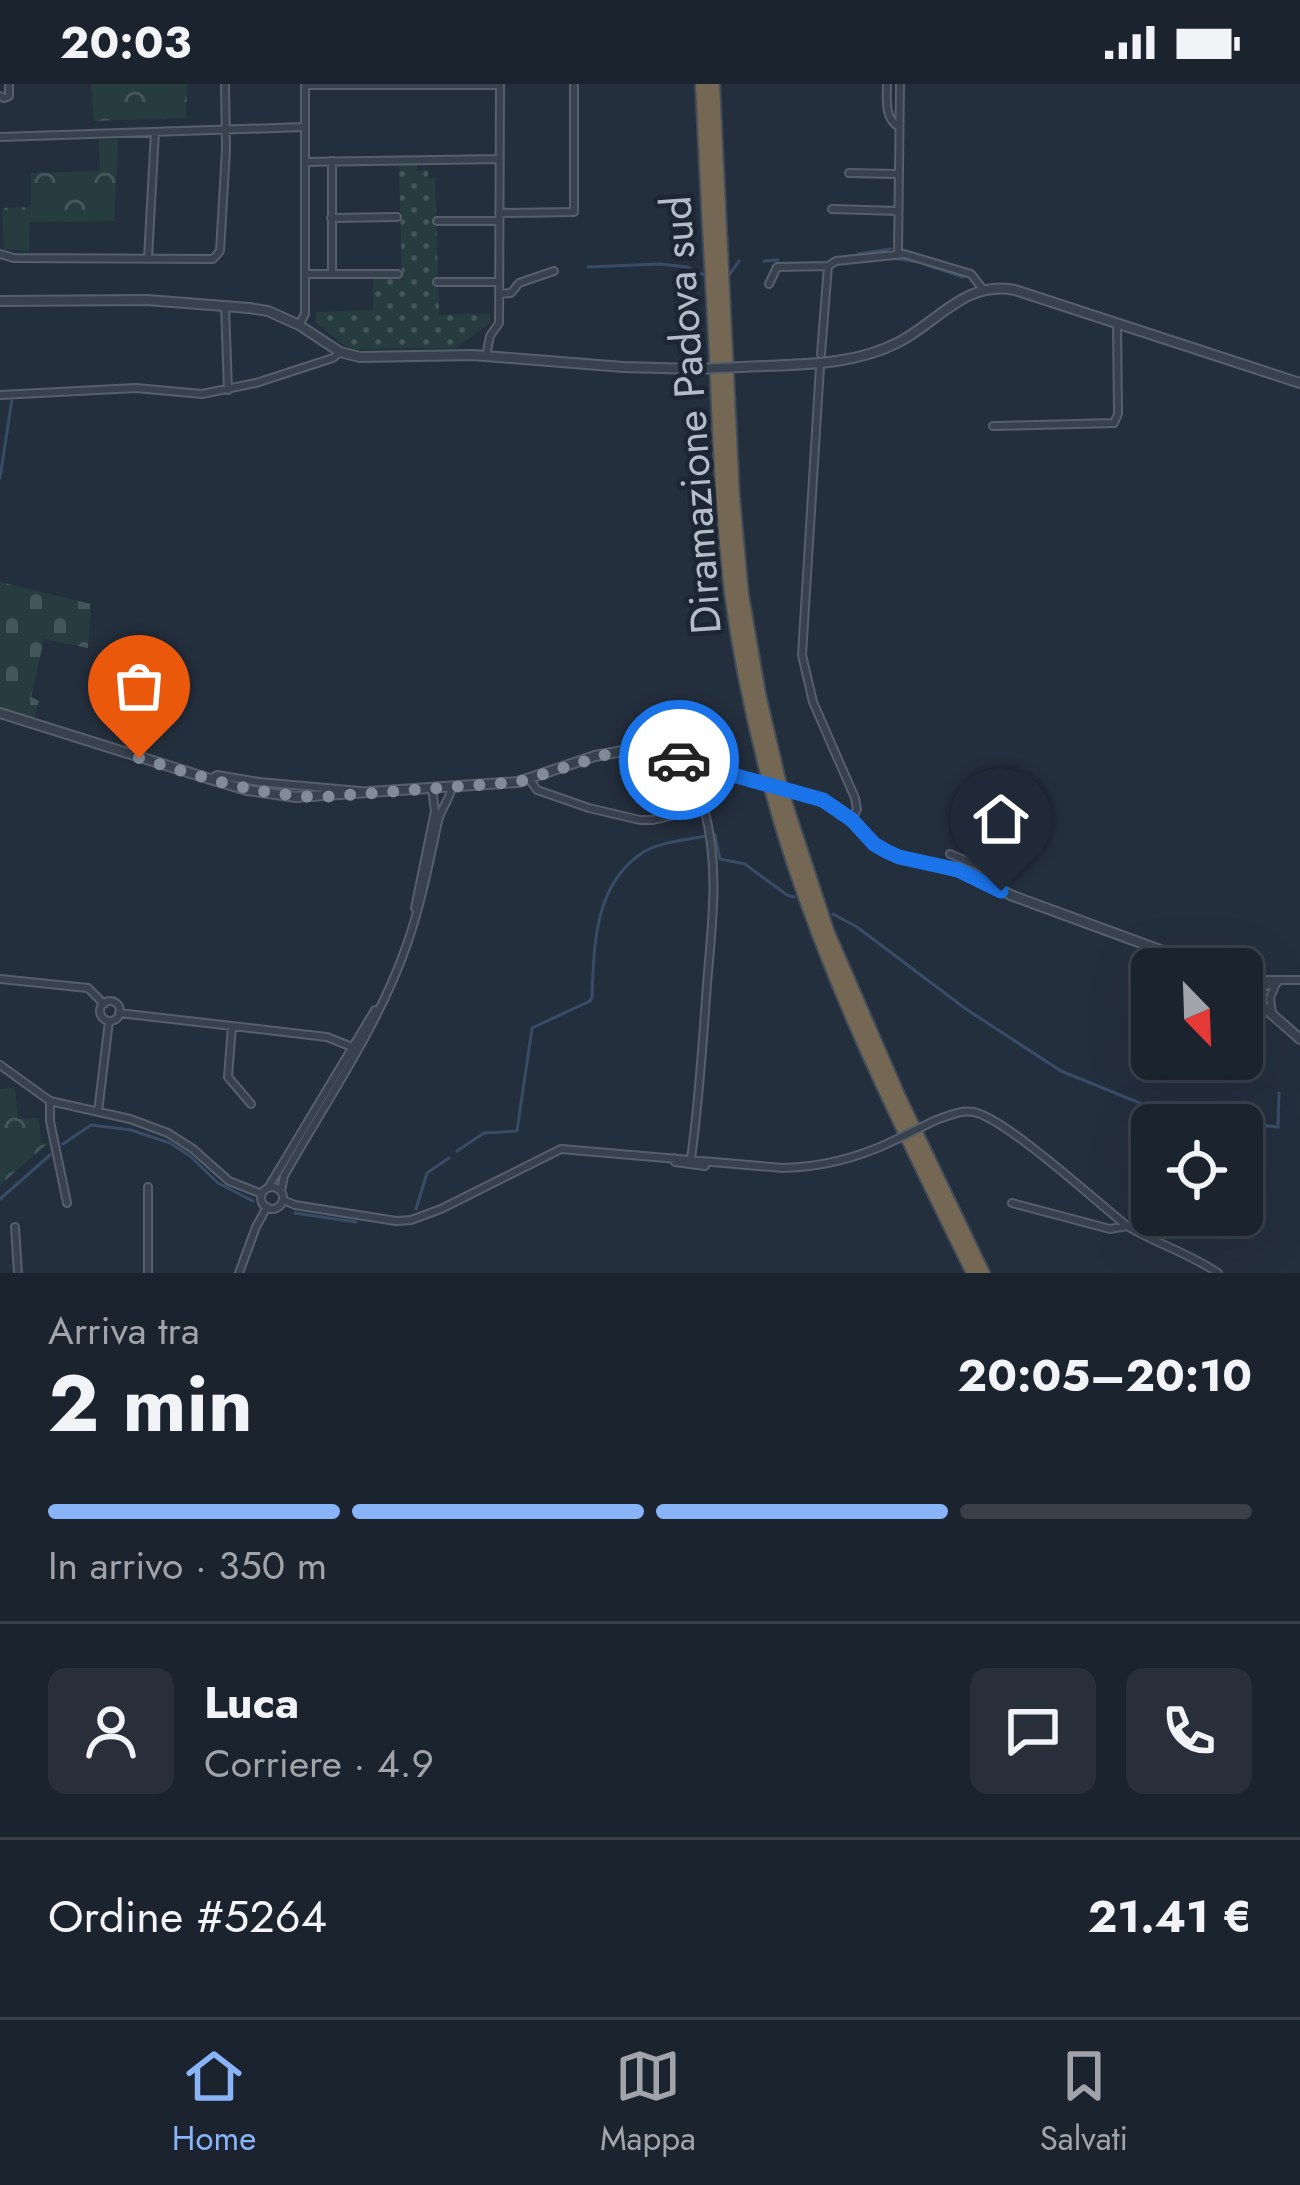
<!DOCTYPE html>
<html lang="it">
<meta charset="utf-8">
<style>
body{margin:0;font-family:Jost,sans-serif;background:#282f3a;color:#f1f3f6;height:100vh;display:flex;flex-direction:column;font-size:45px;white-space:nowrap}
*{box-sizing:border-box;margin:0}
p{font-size:39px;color:#a0a4aa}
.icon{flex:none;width:66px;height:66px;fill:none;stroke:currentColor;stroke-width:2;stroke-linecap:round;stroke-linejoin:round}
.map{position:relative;height:1189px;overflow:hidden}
.sheet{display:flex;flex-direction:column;background:#1b232e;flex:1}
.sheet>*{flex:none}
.needle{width:78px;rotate:157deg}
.buttons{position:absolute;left:1131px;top:864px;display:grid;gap:24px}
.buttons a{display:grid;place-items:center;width:132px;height:132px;border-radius:18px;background:#1b232e;box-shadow:0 12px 48px #0002,0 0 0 3px #39404a;font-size:60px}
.pin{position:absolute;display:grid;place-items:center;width:102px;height:102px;color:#fff;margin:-123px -51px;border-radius:50% 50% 50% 0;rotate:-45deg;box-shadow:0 0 12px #0007}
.pin .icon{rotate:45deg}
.courier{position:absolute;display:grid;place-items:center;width:120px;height:120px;margin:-60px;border:9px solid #1a73e8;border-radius:50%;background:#fff;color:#222;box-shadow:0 3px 15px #0007}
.head em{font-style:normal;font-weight:700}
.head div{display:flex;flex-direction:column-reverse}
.head{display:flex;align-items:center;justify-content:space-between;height:204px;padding:0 48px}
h1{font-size:78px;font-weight:700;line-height:90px}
.bar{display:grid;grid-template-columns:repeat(4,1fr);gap:18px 12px;align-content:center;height:144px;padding:0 48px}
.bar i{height:15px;border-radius:9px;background:#39404a}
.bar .selected{background:#8ab4f8}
.bar p{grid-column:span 4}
.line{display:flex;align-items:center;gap:30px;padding:0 48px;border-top:3px solid #39404a}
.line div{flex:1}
.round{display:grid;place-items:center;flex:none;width:126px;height:126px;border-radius:18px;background:#282f3a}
.status{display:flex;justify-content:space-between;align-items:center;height:84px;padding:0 60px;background:#1b232e;direction:ltr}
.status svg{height:33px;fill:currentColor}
.dock{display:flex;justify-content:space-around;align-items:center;height:168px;border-top:3px solid #39404a;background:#1b232e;font-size:33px;color:#a0a4aa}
.dock a{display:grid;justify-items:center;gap:6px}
.dock .selected{color:#8ab4f8}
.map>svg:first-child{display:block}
.grass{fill:url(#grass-dots)}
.cemetery{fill:url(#cemetery-stones)}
.park{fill:url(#park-crowns)}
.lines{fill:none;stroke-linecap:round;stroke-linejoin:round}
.stream{stroke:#394c67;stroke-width:3}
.minor-casing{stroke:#565f6c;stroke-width:10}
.tertiary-casing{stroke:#565f6c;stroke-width:12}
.motorway-casing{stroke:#434c59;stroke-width:16}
.minor{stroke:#38414e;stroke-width:6}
.tertiary{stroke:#38414e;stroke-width:8}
.motorway{stroke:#746855;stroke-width:12}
.minor-bridge-casing{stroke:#565f6c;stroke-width:10;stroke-linecap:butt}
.tertiary-bridge-casing{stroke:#565f6c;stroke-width:12;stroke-linecap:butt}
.minor-bridge{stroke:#38414e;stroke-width:6}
.tertiary-bridge{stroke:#38414e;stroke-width:8}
.done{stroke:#828b98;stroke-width:12;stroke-dasharray:0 21.6}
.route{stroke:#1a73e8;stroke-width:15}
.labels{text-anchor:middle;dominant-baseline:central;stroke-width:9;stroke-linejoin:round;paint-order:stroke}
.street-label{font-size:42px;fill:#b4bcc9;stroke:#1d2633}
</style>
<div class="status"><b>20:03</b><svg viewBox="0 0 49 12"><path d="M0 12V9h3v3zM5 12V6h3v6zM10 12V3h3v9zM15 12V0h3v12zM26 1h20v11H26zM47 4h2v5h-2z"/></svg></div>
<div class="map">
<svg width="1300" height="1189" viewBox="0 0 1300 1189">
<defs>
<pattern id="grass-dots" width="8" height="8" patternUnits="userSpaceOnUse" patternTransform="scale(3)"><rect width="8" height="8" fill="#263c3f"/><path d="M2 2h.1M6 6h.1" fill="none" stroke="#435659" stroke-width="1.8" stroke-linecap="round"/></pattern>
<pattern id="cemetery-stones" width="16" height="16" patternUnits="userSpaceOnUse" patternTransform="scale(3)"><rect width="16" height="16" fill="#263c3f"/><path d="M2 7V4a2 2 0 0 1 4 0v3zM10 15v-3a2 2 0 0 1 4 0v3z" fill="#435659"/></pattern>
<pattern id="park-crowns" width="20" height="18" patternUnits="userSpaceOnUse" patternTransform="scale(3)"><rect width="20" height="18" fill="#263c3f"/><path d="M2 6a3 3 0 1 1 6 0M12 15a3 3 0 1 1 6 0" fill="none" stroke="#435659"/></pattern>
</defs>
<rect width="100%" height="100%" fill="#242f3e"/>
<!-- grass -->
<path class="grass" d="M399 80H417V87L428 86V94H435L439 231 490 229V239L456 264 355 265 345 262 316 239V228L373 226V194H402Z"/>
<!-- cemetery -->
<path class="cemetery" d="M0 498 91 520 88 564 44 555 31 613 39 617 34 636 0 624Z"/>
<!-- park -->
<path class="park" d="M91 0H187L186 34 94 37Z
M118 55 114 137 30 138 29 167 4 165 2 124 31 123V89L100 87 99 56Z
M15 1003 18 1035 39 1034 41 1059H48L0 1101V1005Z"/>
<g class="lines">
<!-- stream -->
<path class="stream" d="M858 170 891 165
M892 174 918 178 963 193
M764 177 778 176
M588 183 659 180 687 183 704 191
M730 190 739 177
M0 394 12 315
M715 751 720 775 745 780 787 811 794 813
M833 830 857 843 966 925 1061 987 1152 1024 1211 1036 1278 1043 1279 1009
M63 1060 91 1041 131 1046 170 1059 190 1072 218 1099 253 1117
M457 1067 484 1049 517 1047 532 944 590 917 592 913C594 862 594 801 642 769 659 758 686 756 706 752
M0 1115 50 1071
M416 1125 427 1089 449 1074
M295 1129 356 1138"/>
<defs>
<path id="minor" d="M887 0C887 16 884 34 899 43
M305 1H500
M0 12 4 14 9 12V0
M0 53 304 43
M305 78 499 75
M849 89 898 90
M832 125 898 127
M499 129 574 128V0
M331 134 397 133
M437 137H499
M898 169 900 0
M0 170 14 174 213 175 220 167 226 66 225 0
M148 174 155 48
M305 190H398
M332 190V77
M437 198H499
M769 200 777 183 828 182 836 177 904 170 971 190 982 204
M499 210 511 209 519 199 554 187
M225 222 228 306
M299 241 305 230V0
M821 270 828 182
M486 272 490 252 499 239 500 0
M820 283 802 571 813 618 855 714 857 725 852 736
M0 311 136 304 202 310 256 299 333 274 340 268
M993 342 1114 339 1118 330 1117 239
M210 695 217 691 259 698 360 707
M530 696 537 706 589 724 640 736H653L704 724C720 783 712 840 707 900 703 958 699 1017 691 1075
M950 770 997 790 1001 797V807
M415 824 435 727 432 705
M1242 892 1256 896H1300
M0 895 88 904 104 920
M1246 907 1277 899
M100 927a10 10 0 1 1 20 0a10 10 0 1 1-20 0Z
M119 929 327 953 352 963
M1272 929 1270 914 1275 902
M232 942 228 993 251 1020
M0 981 50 1017 130 1035 168 1049 193 1065 229 1097 262 1110
M50 1017V1037L67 1119
M98 1028 109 937
M936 1036C948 1032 960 1026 973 1028 1003 1032 1098 1119 1127 1142 1157 1160 1189 1169 1218 1189
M674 1074 675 1078 705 1082
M148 1103V1189
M261 1114a11 11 0 1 1 22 0a11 11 0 1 1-22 0Z
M268 1104 375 926
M281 1107 284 1092C326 1017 377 945 406 863 421 821 429 779 438 737 441 724 450 715 452 703
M283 1116 295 1121 339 1128 396 1137 411 1136 441 1125 561 1065 783 1084C822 1083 855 1075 891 1058
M1012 1119 1110 1145 1127 1142
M15 1143 18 1189
M239 1189 256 1143 267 1123"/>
<path id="tertiary" d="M0 217 147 216 249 224 268 227 299 241 340 268 360 273 473 271 623 283 697 285
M742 283C795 280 851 283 899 258 939 237 966 196 1015 206L1300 299
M0 629 210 695 247 706 296 713 518 698 595 672 623 667 659 671 748 695
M802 710 832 721 852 736 874 760 899 773 968 790 1013 812 1212 885
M1242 904 1300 955"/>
<path id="motorway" d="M702 0C706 91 711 181 716 272 719 351 722 430 731 508 740 576 755 646 773 712 819 879 897 1034 973 1189
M713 0 733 413 742 511 759 610 781 705 828 849 899 1013 983 1189"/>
</defs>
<!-- minor casing -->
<use href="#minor" class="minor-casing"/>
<!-- tertiary casing -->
<use href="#tertiary" class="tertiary-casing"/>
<!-- motorway casing -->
<use href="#motorway" class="motorway-casing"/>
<!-- minor -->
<use href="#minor" class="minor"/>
<!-- tertiary -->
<use href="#tertiary" class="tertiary"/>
<!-- motorway -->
<use href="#motorway" class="motorway"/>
<defs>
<path id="minor-bridge" d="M891 1058 936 1036"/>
<path id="tertiary-bridge" d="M697 285 742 283
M748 695 802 710"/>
</defs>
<!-- minor-bridge casing -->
<use href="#minor-bridge" class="minor-bridge-casing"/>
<!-- tertiary-bridge casing -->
<use href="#tertiary-bridge" class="tertiary-bridge-casing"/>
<!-- minor-bridge -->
<use href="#minor-bridge" class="minor-bridge"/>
<!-- tertiary-bridge -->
<use href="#tertiary-bridge" class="tertiary-bridge"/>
</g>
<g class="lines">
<!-- done -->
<path class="done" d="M139 674C199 692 257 712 321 713L518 698 611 669 636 668 679 676"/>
<!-- route -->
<path class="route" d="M679 676 823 716 852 736 874 760 886 767 899 773 958 786 1001 807"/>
</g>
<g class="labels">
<!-- street labels -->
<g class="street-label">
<text transform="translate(691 331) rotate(-94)">Diramazione Padova sud</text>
</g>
</g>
</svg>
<div class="buttons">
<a><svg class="needle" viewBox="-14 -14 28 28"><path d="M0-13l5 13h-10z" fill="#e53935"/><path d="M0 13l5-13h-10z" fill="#a0a4aa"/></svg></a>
<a><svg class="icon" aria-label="locate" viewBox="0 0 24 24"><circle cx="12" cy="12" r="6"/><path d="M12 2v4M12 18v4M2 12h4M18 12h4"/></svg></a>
</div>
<div class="pin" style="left:139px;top:674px;background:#ea580c"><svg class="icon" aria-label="bag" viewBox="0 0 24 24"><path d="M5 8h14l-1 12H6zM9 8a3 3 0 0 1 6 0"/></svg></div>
<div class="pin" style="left:1001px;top:807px;background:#1f2937"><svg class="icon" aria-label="home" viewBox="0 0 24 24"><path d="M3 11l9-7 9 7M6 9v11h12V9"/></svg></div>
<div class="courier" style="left:679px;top:676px"><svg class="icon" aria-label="car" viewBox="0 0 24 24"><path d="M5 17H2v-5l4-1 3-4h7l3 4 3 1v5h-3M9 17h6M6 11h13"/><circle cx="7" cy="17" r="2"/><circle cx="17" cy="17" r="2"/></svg></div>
</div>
<section class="sheet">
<div class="head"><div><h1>2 min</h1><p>Arriva tra</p></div><em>20:05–20:10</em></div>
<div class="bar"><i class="selected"></i><i class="selected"></i><i class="selected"></i><i></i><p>In arrivo · 350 m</p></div>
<div class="line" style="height:216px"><a class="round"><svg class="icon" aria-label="person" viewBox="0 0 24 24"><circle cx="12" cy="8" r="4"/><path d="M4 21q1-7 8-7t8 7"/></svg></a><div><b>Luca</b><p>Corriere · 4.9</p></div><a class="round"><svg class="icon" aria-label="chat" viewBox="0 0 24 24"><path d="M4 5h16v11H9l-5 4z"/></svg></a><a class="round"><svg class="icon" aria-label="phone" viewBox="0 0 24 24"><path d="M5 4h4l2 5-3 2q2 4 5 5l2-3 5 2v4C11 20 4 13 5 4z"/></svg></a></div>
<div class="line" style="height:156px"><div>Ordine #5264</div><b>21.41 €</b></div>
</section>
<nav class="dock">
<a class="selected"><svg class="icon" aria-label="home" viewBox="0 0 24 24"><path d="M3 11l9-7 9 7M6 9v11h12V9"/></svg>Home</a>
<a><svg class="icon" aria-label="map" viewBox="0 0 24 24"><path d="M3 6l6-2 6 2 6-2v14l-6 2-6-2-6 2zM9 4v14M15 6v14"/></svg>Mappa</a>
<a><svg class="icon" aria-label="saved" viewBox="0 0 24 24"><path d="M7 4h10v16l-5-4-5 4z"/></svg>Salvati</a>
</nav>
